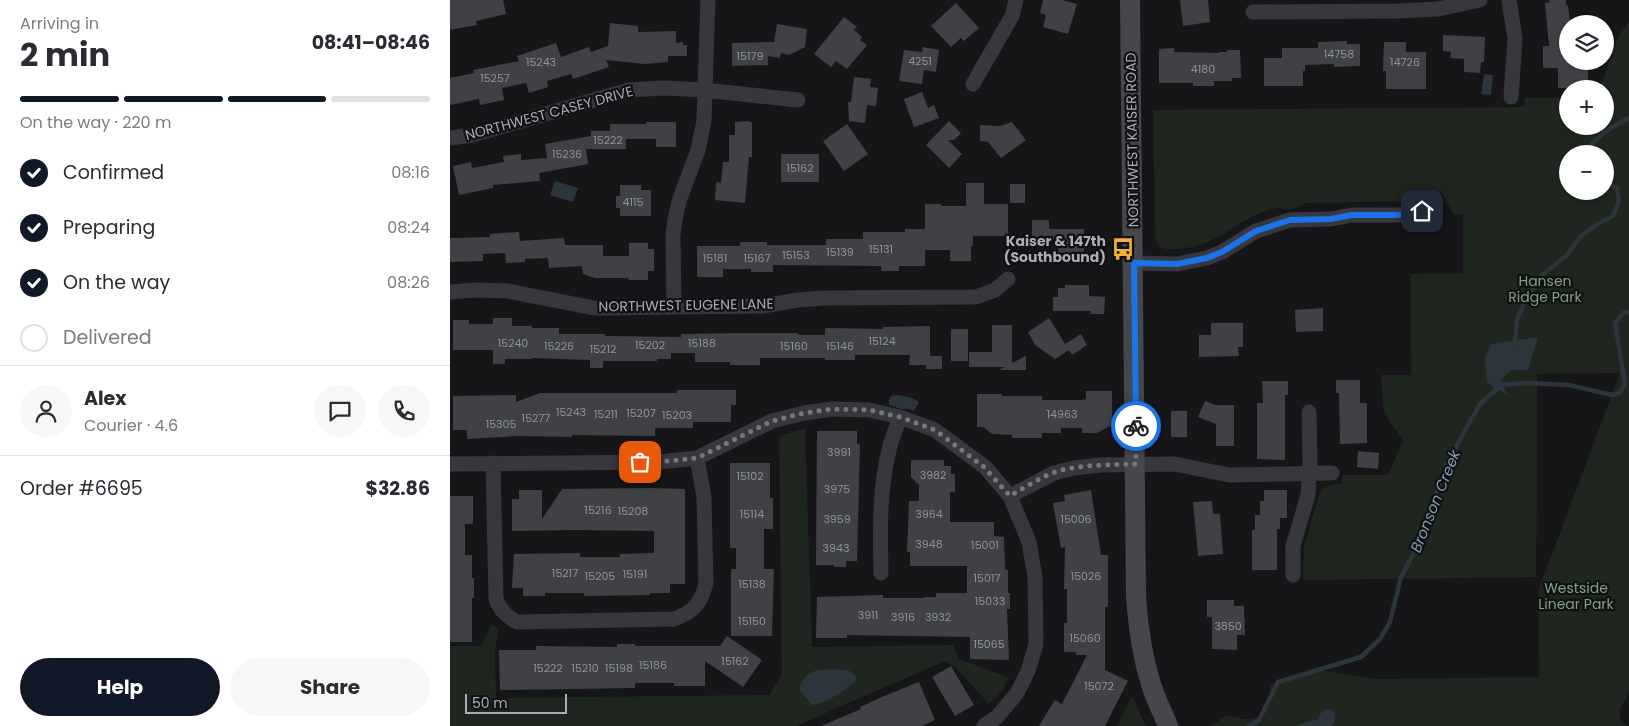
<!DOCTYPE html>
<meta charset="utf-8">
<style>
body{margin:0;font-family:Poppins,sans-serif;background:#f7f7f7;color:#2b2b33;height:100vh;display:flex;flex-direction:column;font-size:19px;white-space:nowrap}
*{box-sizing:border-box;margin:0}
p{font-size:16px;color:#7c7c81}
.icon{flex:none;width:28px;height:28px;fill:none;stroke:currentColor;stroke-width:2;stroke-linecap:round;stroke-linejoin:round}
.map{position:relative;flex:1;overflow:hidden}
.sheet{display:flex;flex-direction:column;background:#fff;width:450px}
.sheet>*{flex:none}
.tools{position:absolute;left:1109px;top:15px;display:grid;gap:10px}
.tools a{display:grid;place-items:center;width:55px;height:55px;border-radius:50%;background:#fff;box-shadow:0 1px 4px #0004;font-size:25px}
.scale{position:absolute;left:15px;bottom:12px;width:102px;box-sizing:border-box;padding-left:5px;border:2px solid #a8adb8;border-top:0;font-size:14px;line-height:18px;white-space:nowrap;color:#a8adb8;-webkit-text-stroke:4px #111113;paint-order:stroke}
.pin{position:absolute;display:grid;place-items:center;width:42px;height:42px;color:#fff;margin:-21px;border-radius:10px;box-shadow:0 2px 8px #0006}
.courier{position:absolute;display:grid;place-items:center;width:50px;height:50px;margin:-25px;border:4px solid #1a73e8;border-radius:50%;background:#fff;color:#222;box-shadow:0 1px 6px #0007}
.head em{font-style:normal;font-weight:700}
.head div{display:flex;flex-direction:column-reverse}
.head{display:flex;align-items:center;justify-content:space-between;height:85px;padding:0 20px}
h1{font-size:32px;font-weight:700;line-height:38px}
.bar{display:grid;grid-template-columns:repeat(4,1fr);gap:8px 5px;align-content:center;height:60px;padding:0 20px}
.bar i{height:6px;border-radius:4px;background:#e1e1e2}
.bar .active{background:#111827}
.bar p{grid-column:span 4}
.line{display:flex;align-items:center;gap:12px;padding:0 20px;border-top:1px solid #e1e1e2}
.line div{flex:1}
.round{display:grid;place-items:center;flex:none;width:52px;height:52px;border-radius:26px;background:#f7f7f7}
ol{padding:0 20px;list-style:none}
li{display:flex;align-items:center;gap:15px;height:55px}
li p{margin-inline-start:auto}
li .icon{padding:5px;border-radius:50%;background:#111827;color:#fff;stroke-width:4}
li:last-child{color:#7c7c81}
li i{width:28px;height:28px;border:2px solid #e1e1e2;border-radius:50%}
.primary-button{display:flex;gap:10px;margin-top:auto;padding:10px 20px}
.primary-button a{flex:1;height:58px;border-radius:30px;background:#111827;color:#fff;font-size:20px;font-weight:700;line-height:58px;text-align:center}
.primary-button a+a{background:#f7f7f7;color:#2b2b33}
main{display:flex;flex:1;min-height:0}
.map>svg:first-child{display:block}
.green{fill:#1e261f;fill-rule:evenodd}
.water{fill:#2c353c}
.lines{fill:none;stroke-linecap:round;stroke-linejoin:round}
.stream{stroke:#2c353c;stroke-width:4.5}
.building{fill:#404145}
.street{stroke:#37383d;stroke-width:15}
.secondary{stroke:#45474d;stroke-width:20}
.done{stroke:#757880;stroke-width:5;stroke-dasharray:0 9}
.route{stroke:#1a73e8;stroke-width:6}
.labels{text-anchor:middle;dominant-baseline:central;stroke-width:4.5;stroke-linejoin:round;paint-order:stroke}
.number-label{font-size:11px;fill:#8e929b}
.street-label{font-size:14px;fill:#a8adb8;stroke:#111113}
.poi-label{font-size:14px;font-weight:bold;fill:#a8adb8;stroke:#111113;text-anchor:end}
.park-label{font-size:14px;fill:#7fa381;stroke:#111113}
.water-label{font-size:15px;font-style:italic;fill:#7f9bb3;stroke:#111113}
</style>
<main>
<section class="sheet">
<div class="head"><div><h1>2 min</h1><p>Arriving in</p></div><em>08:41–08:46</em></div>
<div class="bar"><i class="active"></i><i class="active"></i><i class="active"></i><i></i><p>On the way · 220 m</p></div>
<ol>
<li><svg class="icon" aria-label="check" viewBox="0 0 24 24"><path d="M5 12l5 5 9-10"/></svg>Confirmed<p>08:16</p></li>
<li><svg class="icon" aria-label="check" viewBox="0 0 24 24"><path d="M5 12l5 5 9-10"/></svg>Preparing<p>08:24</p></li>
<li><svg class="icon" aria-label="check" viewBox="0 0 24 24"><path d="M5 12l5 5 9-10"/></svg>On the way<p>08:26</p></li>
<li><i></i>Delivered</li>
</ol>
<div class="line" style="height:90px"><a class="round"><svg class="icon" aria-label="person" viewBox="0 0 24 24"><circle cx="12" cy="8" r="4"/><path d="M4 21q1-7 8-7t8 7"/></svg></a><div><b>Alex</b><p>Courier · 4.6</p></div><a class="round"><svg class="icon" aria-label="chat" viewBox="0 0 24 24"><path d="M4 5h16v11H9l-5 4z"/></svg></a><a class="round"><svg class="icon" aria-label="phone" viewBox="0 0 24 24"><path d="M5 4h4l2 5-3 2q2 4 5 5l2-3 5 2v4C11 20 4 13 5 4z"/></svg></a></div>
<div class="line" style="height:65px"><div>Order #6695</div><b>$32.86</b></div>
<div class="primary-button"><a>Help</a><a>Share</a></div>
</section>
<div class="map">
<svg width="1179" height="726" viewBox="0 0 1179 726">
<rect width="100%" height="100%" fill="#161618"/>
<!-- green -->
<path class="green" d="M1179 21V691L1170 709V720L1176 726H761L776 715C786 718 807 724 814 712 819 705 819 692 821 684L868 670 926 679 1089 677 1088 591 1170 373 1087 374V482L1086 577 853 580 854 546 871 489 881 485 892 484V475H938L953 440 934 413 931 375H961L960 274 1013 273V214H1003L991 191 969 199 957 201 855 203C849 208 842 210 834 209 827 208 833 207 826 208 821 208 816 211 811 213 778 226 766 247 726 249 715 250 708 249 705 238L703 110 1074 107 1075 98H1117L1118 126H1155V89H1150L1167 39ZM1118 154H1155V191H1118Z
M355 428 362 647 503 645 509 659 559 678 552 690 539 704 505 667 495 661 346 726H0V646H31L42 624 49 630 45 650 46 698 319 695 332 674 329 436Z
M682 696 696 726H667Z"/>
<!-- water -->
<path class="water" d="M1034 74 1043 75 1041 95 1031 94Z
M105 181 128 188 123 202 100 195Z
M1088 337 1078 370H1062L1051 379 1057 395 1037 382 1035 359 1041 344Z
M445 395C453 395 463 398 469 402L464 411 459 409H451L439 405V400L441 396Z
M398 670 405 675 407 680C398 689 375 704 362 705 358 699 352 695 349 688 351 685 353 680 355 677 363 667 386 670 398 670Z
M875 709 882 710 885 714V720L882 726H845L868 719 870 714Z"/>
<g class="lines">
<!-- stream -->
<path class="stream" d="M1137 154C1140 138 1166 125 1179 118
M1065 343 1067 319 1075 302 1092 275 1116 256 1132 235 1146 225 1163 216 1169 201 1167 188 1155 182
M799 726 809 720 828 682 911 657 930 639 940 622 951 577 969 543 997 463 1030 404 1051 385 1076 383 1119 385 1162 395 1169 393 1175 385 1165 323 1173 313 1179 312"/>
</g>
<!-- building -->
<path class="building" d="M0 0H53L56 14 26 21 27 25 0 30Z
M593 0H612L627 4 618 34 593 27 596 15 590 13Z
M730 0H758L760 22 733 26Z
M1099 0H1116V6L1118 5 1120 24H1118V61H1138V88H1108V68H1093V46H1099L1095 3 1100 2Z
M506 3 529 28 514 41 511 38 501 47 481 26Z
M394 17 407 27 404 30 412 37 410 40 417 45 397 69 386 61 381 67 364 54Z
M160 23 188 26V32L226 31V43L233 42V45H237V56H218V62L195 64 156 60 159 67 123 79 121 74 97 81 98 87 79 93 76 83 52 88 54 100 30 105 29 99 0 105V78L24 73 23 70 69 61 67 56 106 43 111 57 139 47 141 52 158 46Z
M327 24 357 29 355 47 339 55 331 53 330 58 318 56V65L282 66V43L324 42Z
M993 35 1035 37 1034 62H1031L1030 73 1014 72V59L1000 58 1001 52 993 51Z
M897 41V44H910V66L884 67V64L855 65V71H853V86H814V58H832V48H868V42Z
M934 42H956V52H976V89H936V71H933Z
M473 47 489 50 486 72 474 70 472 84 449 81 454 50 472 52Z
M724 48V52L769 53V52H777V50H790L791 78H782V81H764V86H743V83H709V49Z
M404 77 421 79 420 87 428 88 426 106 417 105 415 123 399 121 398 102H401Z
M472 92 478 108 484 105 489 118 464 127 454 99Z
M299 121V122H302V157H299L295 203 265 200 266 182 271 183 273 162H279V135H285V122Z
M499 121 511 133 504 140H498L512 154 499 168 476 145Z
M196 122H226V147H206V139H176V149H136L138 164 89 173 90 181 43 185V188L9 195 3 166 21 162 22 168 54 162 53 156 71 154V160L97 158 95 144 141 136V131H160V124H196Z
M562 122 576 140 551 158 538 142 530 141V125L550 126Z
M397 124 418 154 394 171 373 141Z
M331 154H369V182H331Z
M516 183H534V204H558V236H523V246H521V261H500V250H475V266H449V271H431V266L323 265V272H301V269H273V277H247V246H290V242H317V245H376V239H413V232H455V229H475V204H491V206H516Z
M560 184H575V203H560Z
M170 185H191V190H201V216H170V208H166V196H170Z
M582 220H599V229H634V255H608V240H582Z
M69 232 70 241 114 238 115 245H153V256H179V243H198V249H204V271H198V280H179L178 278H145L133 274 132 266 99 268 98 258 75 259V262L56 263 55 253 33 254V261L0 262V238L40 237V234Z
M615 285H639V296L655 297 654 314H640L641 311H603V297H608V288H615Z
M873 308V331L846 332 845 310Z
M43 318H62V326H82V328H109V334H155V336L231 337V334L292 333H347L350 335H375V328L433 329V327L480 326V356H492V369H476V365H459L460 355H405V360H375V358H310V365H280V362H245V353H221V359H207V361H153V368H140V360L82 358V359H55V364H43V350H3V320H19V324H43Z
M599 318 619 350 605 359 585 345 578 332Z
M761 323H793V347H788L789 356 749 357V335H761Z
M542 325H562V363L576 356V370H548L555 367H519V352H542Z
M501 329H518V361H501Z
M631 334 637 345 622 355 615 344Z
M886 380H910V403H917V443L890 444 889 393H886Z
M812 381H838V395H835V460L807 459V403H813Z
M227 390H286V405H281V422H243V428H205V436L122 435V437L67 436 17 439V430H3V396L66 395V402L90 393H227Z
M636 391H662V425L647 433H632V428H611V433H592V438H562V435L542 434 533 427H527V394H552V396H592V400H632L636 399Z
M755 401 766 405H784V446H766V424L748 417Z
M721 411H737V437H721Z
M367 431H407V444H410L407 561H396V567H384V565H366Z
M908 451 929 453 928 469 907 467Z
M461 460H494V466H501V474H505V492H500V522H544V536L554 537 555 570H558V593H560V609H557L559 660 520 659V637L397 635V638H366L367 597 433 595V598H474V597H486V593H517V566H460V552H457L459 501H469V485L461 477Z
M280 463H320V498H323V529H314V569H324L322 636H281V569H286V548H280Z
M199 488 235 489V584H220V593H200V595L134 596V593H95V596H73V588H62L64 554 130 553V557H170V554L204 553V531L123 530 62 531V499H69V490H92V519L112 489Z
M641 490 651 555H658V607H655V670L678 681 655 726H589L605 700 612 704 637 655H626V652H614V623H617V589H614L615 547 611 548 603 503 615 501 614 495Z
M814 490H837V518H830V529H827V570H802V530H805V515H810V501H814Z
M0 496H23V524H15V555H22V578H24V598H22V642H0Z
M762 501 763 514H770L773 554 748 556 743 502Z
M757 600H784V606H794L795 635H787V650L762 649V617H757Z
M277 636 312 660 293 687 255 661V686H224V683H185V688L50 690 49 650H86V646L167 647V644H185V646H270Z
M501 666 524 705 505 716 482 677Z
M469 682 485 720 472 726H371L411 709 410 707 434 696Z"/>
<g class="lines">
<!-- street -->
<path class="street" d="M1059 0 1065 39 1061 97
M803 12 947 11 988 9 1030 0
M523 84 562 16 566 0
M0 138 22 135 179 90 214 88 254 90 348 100
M684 263 727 264 757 258 772 252 806 231 840 220 881 219 902 215H948L972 211
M0 292 25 290 58 291 144 308 312 306 348 300 373 298 526 297 545 290 558 279
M224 306 223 236 225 219 230 198 248 150 254 121 258 0
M43 463 46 599C51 611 56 616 67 622L224 619C244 612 251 603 256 583L254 497 247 458
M0 464 208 462 247 458 322 421 354 413 382 409 419 410 450 417 485 430 535 467 560 496 579 542 585 577 586 644 578 671 567 693 547 717 534 726
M560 496 604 473 624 468 651 465 724 464 779 475 882 473
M431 573C430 530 429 488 440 446 442 437 447 427 450 417
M843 575V546L858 495 860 461 859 412"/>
<!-- secondary -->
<path class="secondary" d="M680 0 686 595C688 626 692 657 702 687 706 700 713 713 718 726"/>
</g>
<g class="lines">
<!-- done -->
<path class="done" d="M190 462H208L247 458 322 421 354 413 382 409 419 410 450 417 485 430 534 467 560 496C574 488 589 478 605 472 631 464 659 465 686 464V426"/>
<!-- route -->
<path class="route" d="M686 426 684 263 727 264 757 258 772 252 806 231 840 220 881 219 902 215H948L972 211"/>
</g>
<!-- icons -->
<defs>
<symbol id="bus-bare" viewBox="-9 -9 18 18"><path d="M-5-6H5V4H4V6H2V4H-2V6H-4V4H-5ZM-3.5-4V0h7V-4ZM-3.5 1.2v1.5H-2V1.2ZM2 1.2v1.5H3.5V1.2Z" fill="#f2b134" stroke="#111113" stroke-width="2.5" paint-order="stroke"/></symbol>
</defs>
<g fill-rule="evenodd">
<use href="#bus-bare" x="657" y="233" width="32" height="32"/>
</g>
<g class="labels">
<!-- number labels -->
<g class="number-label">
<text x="889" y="54">14758</text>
<text x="300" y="56">15179</text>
<text x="470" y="61">4251</text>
<text x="91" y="62">15243</text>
<text x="955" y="62">14726</text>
<text x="753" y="69">4180</text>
<text x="45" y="78">15257</text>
<text x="158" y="140">15222</text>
<text x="117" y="154">15236</text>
<text x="350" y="168">15162</text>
<text x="183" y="202">4115</text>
<text x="431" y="249">15131</text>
<text x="390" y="252">15139</text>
<text x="346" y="255">15153</text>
<text x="265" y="258">15181</text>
<text x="307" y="258">15167</text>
<text x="432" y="341">15124</text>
<text x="63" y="343">15240</text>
<text x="252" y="343">15188</text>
<text x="200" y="345">15202</text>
<text x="109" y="346">15226</text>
<text x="344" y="346">15160</text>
<text x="390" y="346">15146</text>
<text x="153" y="349">15212</text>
<text x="121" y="412">15243</text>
<text x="191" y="413">15207</text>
<text x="156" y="414">15211</text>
<text x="612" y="414">14963</text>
<text x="227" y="415">15203</text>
<text x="86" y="418">15277</text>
<text x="51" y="424">15305</text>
<text x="389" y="452">3991</text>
<text x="483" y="475">3982</text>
<text x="300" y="476">15102</text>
<text x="387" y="489">3975</text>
<text x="148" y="510">15216</text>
<text x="183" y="511">15208</text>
<text x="302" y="514">15114</text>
<text x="479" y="514">3964</text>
<text x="387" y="519">3959</text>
<text x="626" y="519">15006</text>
<text x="479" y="544">3948</text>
<text x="535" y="545">15001</text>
<text x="386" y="548">3943</text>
<text x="115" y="573">15217</text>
<text x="185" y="574">15191</text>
<text x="150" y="576">15205</text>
<text x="636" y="576">15026</text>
<text x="537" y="578">15017</text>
<text x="302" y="584">15138</text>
<text x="540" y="601">15033</text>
<text x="418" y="615">3911</text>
<text x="453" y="617">3916</text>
<text x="488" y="617">3932</text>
<text x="302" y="621">15150</text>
<text x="778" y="626">3850</text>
<text x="635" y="638">15060</text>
<text x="539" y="644">15065</text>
<text x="285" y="661">15162</text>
<text x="203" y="665">15186</text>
<text x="98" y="668">15222</text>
<text x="135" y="668">15210</text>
<text x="169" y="668">15198</text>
<text x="649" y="686">15072</text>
</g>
<!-- street labels -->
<g class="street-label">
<text transform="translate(99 113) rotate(-15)">NORTHWEST CASEY DRIVE</text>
<text transform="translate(682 140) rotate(-91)">NORTHWEST KAISER ROAD</text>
<text transform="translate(236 305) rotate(-1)">NORTHWEST EUGENE LANE</text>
</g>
<!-- poi labels -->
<g class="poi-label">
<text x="656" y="241">Kaiser &amp; 147th<tspan x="656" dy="16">(Southbound)</tspan></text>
</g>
<!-- park labels -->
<g class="park-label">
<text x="1095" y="281">Hansen<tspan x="1095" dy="16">Ridge Park</tspan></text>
<text x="1126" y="588">Westside<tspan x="1126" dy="16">Linear Park</tspan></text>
</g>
<!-- water labels -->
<g class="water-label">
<text transform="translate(985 501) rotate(-68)">Bronson Creek</text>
</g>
</g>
</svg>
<div class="tools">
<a><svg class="icon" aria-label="layers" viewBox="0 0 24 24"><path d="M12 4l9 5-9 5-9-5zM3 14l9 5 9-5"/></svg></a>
<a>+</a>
<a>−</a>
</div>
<div class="scale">50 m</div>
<div class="pin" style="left:190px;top:462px;background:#ea580c"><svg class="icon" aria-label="bag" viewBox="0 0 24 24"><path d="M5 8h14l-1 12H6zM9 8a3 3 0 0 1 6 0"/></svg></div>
<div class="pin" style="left:972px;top:211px;background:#1f2937"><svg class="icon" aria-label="home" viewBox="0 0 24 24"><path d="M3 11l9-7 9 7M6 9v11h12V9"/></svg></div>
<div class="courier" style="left:686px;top:426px"><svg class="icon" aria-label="bike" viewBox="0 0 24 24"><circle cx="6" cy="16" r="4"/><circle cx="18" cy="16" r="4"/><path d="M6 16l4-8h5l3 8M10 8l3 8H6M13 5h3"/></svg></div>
</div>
</main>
